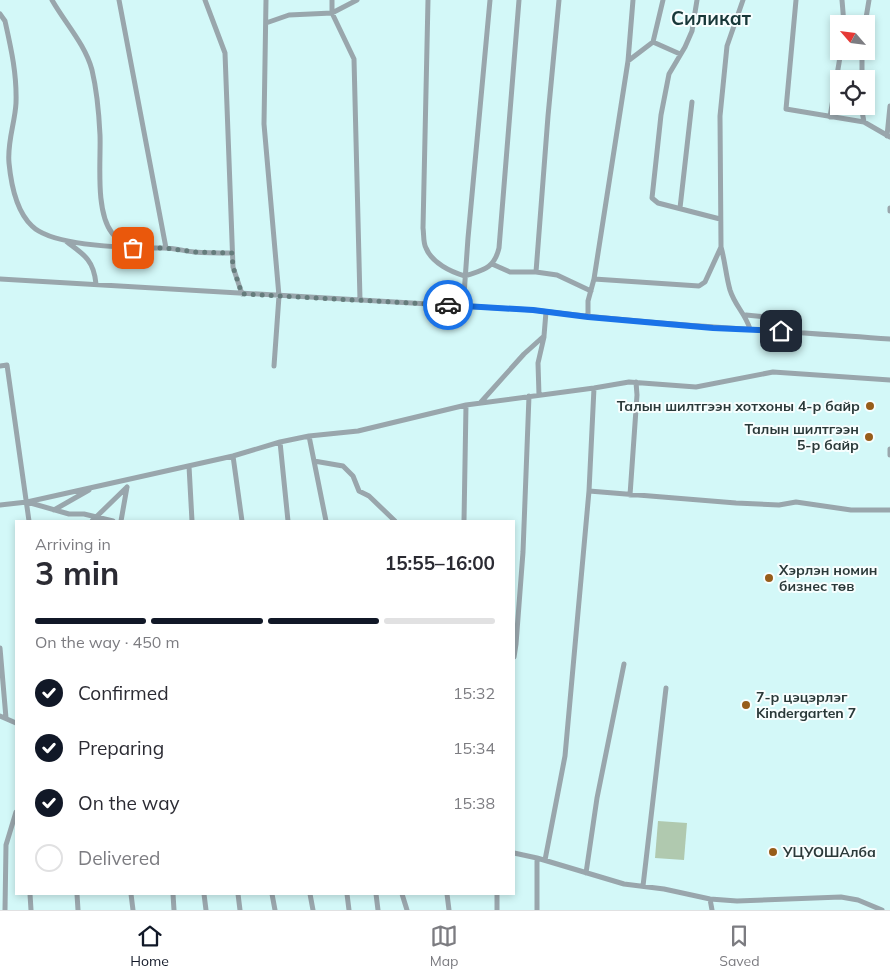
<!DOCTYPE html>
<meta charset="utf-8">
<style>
body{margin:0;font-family:Mulish,sans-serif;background:#f2f2f3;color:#2b2b33;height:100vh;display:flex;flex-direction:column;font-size:19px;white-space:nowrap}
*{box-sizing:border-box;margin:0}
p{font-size:16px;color:#7c7c81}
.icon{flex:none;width:28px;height:28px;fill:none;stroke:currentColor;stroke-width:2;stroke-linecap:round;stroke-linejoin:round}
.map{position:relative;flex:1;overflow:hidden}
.panel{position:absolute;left:15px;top:520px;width:500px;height:375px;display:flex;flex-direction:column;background:#fff;border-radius:0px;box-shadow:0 2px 8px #0003}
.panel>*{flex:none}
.needle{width:32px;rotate:298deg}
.tools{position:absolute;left:830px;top:15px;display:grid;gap:10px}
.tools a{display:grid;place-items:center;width:45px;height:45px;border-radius:0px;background:#fff;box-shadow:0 2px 8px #0003;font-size:25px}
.pin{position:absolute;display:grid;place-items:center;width:42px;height:42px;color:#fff;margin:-21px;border-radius:10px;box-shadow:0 2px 8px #0006}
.courier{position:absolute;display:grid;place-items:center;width:50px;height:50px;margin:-25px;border:4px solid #1a73e8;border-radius:50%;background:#fff;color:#222;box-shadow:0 1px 6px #0007}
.overview em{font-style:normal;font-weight:700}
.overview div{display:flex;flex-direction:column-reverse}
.overview{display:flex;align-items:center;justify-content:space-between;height:85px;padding:0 20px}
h1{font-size:32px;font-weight:700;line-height:38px}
.bar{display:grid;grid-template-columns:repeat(4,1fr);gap:8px 5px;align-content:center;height:60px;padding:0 20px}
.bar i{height:6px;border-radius:4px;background:#e1e1e2}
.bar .selected{background:#111827}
.bar p{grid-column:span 4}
ol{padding:0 20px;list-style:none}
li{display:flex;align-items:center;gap:15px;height:55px}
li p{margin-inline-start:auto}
li .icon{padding:5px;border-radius:50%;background:#111827;color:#fff;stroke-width:4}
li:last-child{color:#7c7c81}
li i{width:28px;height:28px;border:2px solid #e1e1e2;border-radius:50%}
.tab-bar{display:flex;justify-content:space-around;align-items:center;height:70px;border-top:1px solid #e1e1e2;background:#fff;font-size:14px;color:#7c7c81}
.tab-bar a{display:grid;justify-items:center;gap:2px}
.tab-bar .selected{color:#111827}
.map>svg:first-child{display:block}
.pitch{fill:#b0c9af}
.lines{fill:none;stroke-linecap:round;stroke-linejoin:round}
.minor{stroke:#99a6ac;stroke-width:5}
.done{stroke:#657c7c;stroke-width:5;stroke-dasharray:0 9}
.route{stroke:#1a73e8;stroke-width:6}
.poi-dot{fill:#975d1a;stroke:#f7fefe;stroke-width:2}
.labels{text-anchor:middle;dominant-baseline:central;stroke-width:4;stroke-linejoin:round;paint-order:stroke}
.poi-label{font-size:14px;font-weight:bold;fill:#2a3939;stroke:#f7fefe;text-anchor:start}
.district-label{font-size:19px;font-weight:bold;fill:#183839;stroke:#f7fefe}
</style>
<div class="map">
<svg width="890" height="910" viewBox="0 0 890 910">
<rect width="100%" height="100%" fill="#d3f8f8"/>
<!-- pitch -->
<path class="pitch" d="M658 821 687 823 684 860 655 858Z"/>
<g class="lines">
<!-- minor -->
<path class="minor" d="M52 0C65 23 85 44 92 70 97 91 99 114 100 135 101 161 95 211 112 233 116 239 124 243 130 246
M119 0 166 248
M205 0 225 53 233 267 242 294
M266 0 264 124 279 296 274 366
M332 0V13L354 59 360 300
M428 0 423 228C424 234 423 243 426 248 432 263 451 272 465 276 483 270 494 269 499 248L519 0
M697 0 692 31 685 47 669 74 661 115 652 198 658 203 720 219
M796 0 786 109 864 122 890 137
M842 0 844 24
M0 14 5 21C11 48 17 74 16 103 15 123 7 142 9 163 11 184 16 211 32 226 53 247 134 248 164 248 174 248 184 251 194 252 207 253 220 253 232 253
M266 23 289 15 332 13 357 0
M865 24 869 0
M653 42 680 54
M628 61 633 0
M862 79V51
M861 106 864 122
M830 117 841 51
M887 136 890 106
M680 208 692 102
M890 208V211
M67 242C85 255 94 261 96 284
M721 247C725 261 726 276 730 290 735 306 745 313 750 329
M492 264 510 272H536L557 275 591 291
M536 272 548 116 559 0
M0 279 533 310C652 325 771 330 890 339
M594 279 699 286 705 282 721 247 720 116 727 46 743 0
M464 306V295L468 238 490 0
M746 315 789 319 793 322 796 332
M588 317V301L594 279 628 61 653 42 663 0
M0 366 7 365 29 521
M539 395 538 363 544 337
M481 402 524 354 544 336 546 312
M309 436 326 521
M280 442 288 521
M890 449V455
M233 456 242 521
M314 461 343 466 353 476 359 491 369 496 395 521
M189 466 192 521
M589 491 736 503 779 505 796 502 851 510H890
M630 495 637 395 636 382
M27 502 233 456 280 442 309 436 358 431 466 405 594 388 629 382 696 387 773 372 890 380
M0 505 27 502 69 514H84L113 521
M54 510 89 490
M92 521 127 487
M121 521 127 487
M464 521 466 405
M0 648 6 718
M514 657 516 644 523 552 529 396
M0 716 16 723
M514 853 537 858 624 884 664 889 710 899 737 901 841 897 858 900 882 910
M537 858V910
M545 860 565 756 589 491 594 388
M586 873 597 798 624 664
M643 886 666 688
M30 894 31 910
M77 894 78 910
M131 894 133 910
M173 894 174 910
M204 894 206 910
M238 894 240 910
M272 894 275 910
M310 894 313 910
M347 894 349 910
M376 894 378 910
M402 894 407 910
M447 894 449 910
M710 899 712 910
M5 910 6 845 16 812
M497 910V894"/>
</g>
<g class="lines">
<!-- done -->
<path class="done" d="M133 248H166L195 252 232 253 233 267 242 294 448 305"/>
<!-- route -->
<path class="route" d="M448 305 533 310 588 317 713 328 781 331"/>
</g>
<!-- markers -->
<g class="poi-dot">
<circle cx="870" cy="406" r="5"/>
<circle cx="869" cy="437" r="5"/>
<circle cx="769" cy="578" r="5"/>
<circle cx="746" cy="705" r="5"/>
<circle cx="773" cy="852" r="5"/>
</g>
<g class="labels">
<!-- poi labels -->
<g class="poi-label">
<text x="860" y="406" text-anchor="end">Талын шилтгээн хотхоны 4-р байр</text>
<text x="859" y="429" text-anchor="end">Талын шилтгээн<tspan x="859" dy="16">5-р байр</tspan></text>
<text x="779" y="570">Хэрлэн номин<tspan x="779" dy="16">бизнес төв</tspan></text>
<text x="756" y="697">7-р цэцэрлэг<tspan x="756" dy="16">Kindergarten 7</tspan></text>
<text x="783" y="852">УЦУОШАлба</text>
</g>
<!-- district labels -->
<g class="district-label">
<text x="711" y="18">Силикат</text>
</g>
</g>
</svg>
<div class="tools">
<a><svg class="needle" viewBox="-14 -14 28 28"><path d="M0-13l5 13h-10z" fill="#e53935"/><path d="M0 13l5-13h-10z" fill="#7c7c81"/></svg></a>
<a><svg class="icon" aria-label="locate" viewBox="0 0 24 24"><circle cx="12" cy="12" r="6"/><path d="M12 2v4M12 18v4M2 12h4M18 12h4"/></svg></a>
</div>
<div class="pin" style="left:133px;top:248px;background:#ea580c"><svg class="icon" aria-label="bag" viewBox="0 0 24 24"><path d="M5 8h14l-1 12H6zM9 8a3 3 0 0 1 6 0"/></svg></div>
<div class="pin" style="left:781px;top:331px;background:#1f2937"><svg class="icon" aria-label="home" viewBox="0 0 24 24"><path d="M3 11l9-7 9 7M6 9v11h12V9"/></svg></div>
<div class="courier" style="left:448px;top:305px"><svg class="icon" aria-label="car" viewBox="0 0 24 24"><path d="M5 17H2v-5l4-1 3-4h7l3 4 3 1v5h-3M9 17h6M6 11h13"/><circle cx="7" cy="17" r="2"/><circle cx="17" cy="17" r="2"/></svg></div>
<section class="panel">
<div class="overview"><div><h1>3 min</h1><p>Arriving in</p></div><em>15:55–16:00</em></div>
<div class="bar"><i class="selected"></i><i class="selected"></i><i class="selected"></i><i></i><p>On the way · 450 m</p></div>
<ol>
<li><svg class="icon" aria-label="check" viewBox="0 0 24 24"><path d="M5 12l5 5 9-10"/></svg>Confirmed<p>15:32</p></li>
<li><svg class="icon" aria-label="check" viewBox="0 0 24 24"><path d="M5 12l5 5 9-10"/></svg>Preparing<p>15:34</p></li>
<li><svg class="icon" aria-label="check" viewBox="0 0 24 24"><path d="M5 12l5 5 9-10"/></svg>On the way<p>15:38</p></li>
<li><i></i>Delivered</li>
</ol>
</section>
</div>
<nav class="tab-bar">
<a class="selected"><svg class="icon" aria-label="home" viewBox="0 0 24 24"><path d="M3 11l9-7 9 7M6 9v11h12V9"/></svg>Home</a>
<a><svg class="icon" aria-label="map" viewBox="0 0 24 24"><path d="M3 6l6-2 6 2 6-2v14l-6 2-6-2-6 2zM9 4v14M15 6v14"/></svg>Map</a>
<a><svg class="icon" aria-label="saved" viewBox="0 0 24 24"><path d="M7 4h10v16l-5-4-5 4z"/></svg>Saved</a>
</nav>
